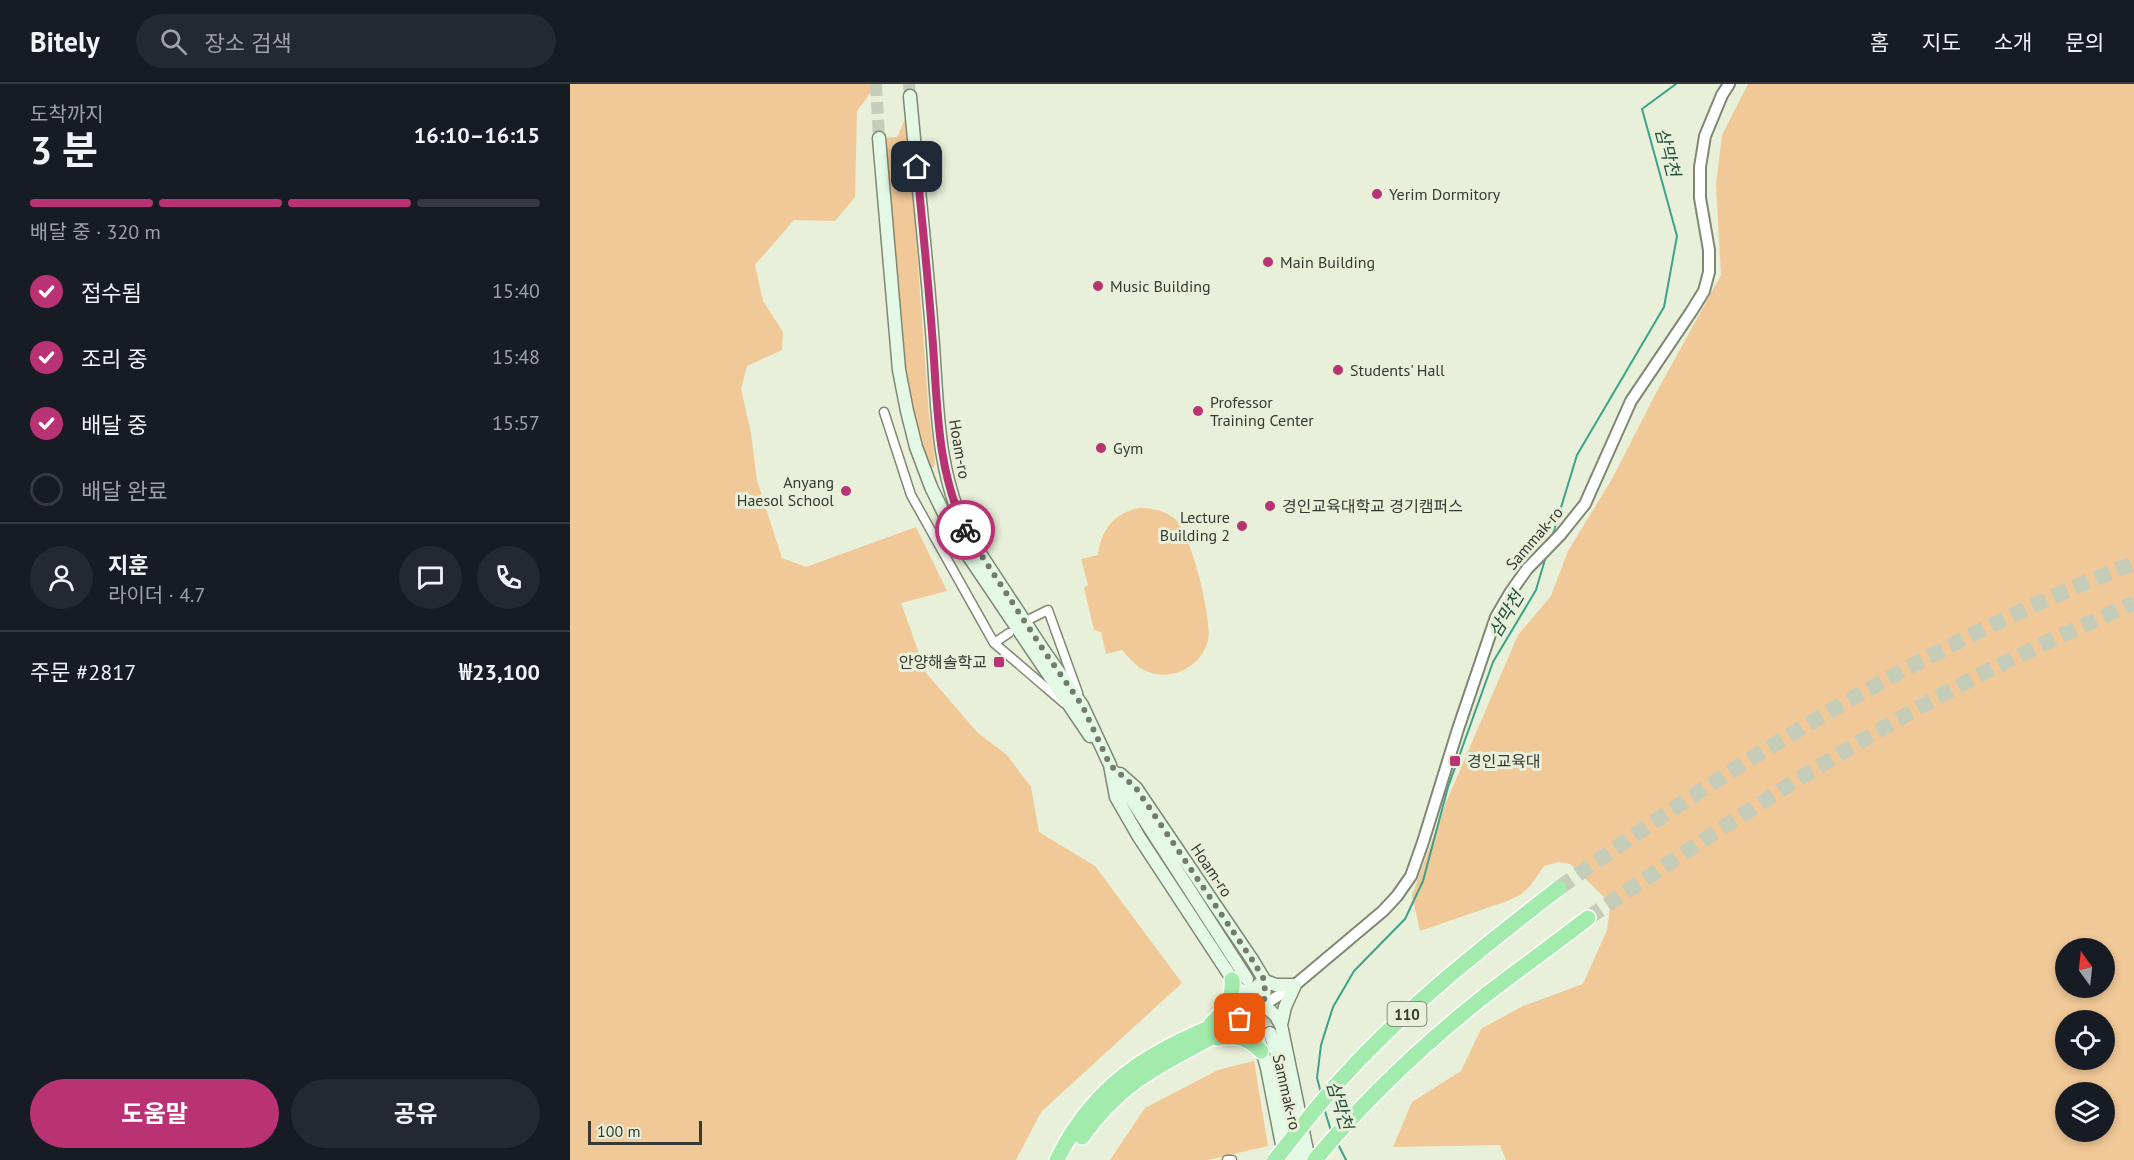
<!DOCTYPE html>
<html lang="ko">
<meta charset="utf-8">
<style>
body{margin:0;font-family:"PT Sans","Noto Sans KR",sans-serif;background:#242831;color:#f1f3f6;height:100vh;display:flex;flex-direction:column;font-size:22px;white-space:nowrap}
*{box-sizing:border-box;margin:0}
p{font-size:20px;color:#9ea1a6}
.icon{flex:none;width:33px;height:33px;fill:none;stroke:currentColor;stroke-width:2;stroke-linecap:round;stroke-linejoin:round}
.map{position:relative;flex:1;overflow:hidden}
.details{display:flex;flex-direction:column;background:#171b24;width:570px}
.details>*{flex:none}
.needle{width:39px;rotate:345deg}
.controls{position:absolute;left:1485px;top:854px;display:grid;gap:12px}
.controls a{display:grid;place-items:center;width:60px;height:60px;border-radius:50%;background:#171b24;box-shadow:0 3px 9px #0003;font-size:30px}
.scale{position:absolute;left:18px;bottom:15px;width:114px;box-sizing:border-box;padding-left:6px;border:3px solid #373a32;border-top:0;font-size:16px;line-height:21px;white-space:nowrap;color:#373a32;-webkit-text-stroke:4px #e8f0d9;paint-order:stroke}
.pin{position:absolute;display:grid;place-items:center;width:51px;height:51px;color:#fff;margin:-26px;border-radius:12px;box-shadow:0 3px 9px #0006}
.courier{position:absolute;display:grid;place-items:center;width:60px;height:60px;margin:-30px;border:4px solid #b93273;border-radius:50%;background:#fff;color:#222;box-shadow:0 2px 8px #0007}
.head em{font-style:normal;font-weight:700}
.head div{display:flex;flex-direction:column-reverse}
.head{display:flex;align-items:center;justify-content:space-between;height:102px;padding:0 30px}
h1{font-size:39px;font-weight:700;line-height:45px}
.bar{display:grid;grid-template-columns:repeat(4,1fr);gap:9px 6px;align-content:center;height:72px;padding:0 30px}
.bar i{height:8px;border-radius:4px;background:#363941}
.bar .active{background:#b93273}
.bar p{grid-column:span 4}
.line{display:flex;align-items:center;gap:15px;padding:0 30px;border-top:2px solid #363941}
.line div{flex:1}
.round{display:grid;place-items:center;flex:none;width:63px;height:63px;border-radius:32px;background:#242831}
ol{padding:0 30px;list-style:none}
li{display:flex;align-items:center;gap:18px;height:66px}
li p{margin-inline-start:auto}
li .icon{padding:6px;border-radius:50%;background:#b93273;color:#fff;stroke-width:4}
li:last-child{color:#9ea1a6}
li i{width:33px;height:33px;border:3px solid #363941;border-radius:50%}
.action{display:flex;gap:12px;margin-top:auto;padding:12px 30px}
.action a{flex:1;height:69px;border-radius:36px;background:#b93273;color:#fff;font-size:24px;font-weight:700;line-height:69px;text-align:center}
.action a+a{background:#242831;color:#f1f3f6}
header{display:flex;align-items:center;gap:36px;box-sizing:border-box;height:84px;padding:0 30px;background:#171b24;border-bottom:2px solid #363941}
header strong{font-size:28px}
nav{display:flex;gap:33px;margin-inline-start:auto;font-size:21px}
.search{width:420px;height:54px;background:#242831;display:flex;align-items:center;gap:15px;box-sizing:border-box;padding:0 21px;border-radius:33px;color:#9ea1a6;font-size:22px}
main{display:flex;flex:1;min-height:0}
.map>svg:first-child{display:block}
.green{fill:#f1c897;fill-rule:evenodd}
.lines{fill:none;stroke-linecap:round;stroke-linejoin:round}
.stream{stroke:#3ca38a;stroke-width:2}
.secondary-tunnel{stroke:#c5ccb8;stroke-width:12;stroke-dasharray:12 6;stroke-linecap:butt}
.motorway-tunnel{stroke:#c5ccb8;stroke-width:15;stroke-dasharray:15 8;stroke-linecap:butt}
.minor-casing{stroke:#808873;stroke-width:11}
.tertiary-casing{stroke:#808873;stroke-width:14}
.secondary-casing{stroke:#808873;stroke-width:15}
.motorway-casing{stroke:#fff;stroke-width:18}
.minor{stroke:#fff;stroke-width:8}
.tertiary{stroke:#fff;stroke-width:10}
.secondary{stroke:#e3f9e6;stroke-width:12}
.motorway{stroke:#a2ebad;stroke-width:15}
.motorway-bridge-casing{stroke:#fff;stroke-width:18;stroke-linecap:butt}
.motorway-bridge{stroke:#a2ebad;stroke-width:15}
.done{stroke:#757a6c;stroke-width:6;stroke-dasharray:0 10.8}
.route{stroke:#b93273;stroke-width:8}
.poi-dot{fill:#b93273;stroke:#e8f0d9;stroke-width:2}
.labels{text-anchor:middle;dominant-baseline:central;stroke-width:6;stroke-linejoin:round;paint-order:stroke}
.shield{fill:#e8f0d9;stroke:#6c7164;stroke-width:1.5}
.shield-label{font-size:15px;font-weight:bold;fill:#373a32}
.poi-label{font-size:16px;fill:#373a32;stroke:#e8f0d9;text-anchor:start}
.street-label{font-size:16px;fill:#373a32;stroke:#e8f0d9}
.water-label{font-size:18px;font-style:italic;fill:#265146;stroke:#e8f0d9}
</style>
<header>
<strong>Bitely</strong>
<div class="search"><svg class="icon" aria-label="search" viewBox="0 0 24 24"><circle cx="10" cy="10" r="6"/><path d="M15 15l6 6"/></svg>장소 검색</div>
<nav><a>홈</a><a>지도</a><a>소개</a><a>문의</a></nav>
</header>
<main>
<section class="details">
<div class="head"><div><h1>3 분</h1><p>도착까지</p></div><em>16:10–16:15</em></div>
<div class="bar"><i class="active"></i><i class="active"></i><i class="active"></i><i></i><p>배달 중 · 320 m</p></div>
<ol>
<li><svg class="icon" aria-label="check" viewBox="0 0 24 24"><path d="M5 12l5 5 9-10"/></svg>접수됨<p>15:40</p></li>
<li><svg class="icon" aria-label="check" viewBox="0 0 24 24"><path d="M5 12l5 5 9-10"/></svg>조리 중<p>15:48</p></li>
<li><svg class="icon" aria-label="check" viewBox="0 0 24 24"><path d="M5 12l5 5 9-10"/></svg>배달 중<p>15:57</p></li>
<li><i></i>배달 완료</li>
</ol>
<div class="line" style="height:108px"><a class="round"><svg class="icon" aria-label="person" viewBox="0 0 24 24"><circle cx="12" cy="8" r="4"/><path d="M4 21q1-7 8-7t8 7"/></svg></a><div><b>지훈</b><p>라이더 · 4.7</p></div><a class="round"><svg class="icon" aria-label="chat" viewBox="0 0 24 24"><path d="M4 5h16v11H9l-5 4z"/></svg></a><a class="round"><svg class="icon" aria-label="phone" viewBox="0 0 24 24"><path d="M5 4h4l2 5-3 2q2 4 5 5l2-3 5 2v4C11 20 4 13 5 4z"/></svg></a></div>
<div class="line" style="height:78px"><div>주문 #2817</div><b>₩23,100</b></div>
<div class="action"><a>도움말</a><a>공유</a></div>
</section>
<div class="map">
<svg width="1564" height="1076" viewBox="0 0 1564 1076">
<rect width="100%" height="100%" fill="#e8f0d9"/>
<!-- green -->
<path class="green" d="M0 0H307L287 27 285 113 265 137 224 136 185 181 193 217 213 248 212 266 177 282 171 305 181 349 187 397 212 474 236 483 346 443 377 507 331 519 356 589 408 649 437 671 461 703 469 748 525 782 612 899 471 1028 446 1076H0Z
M1178 0H1564V1076H936L930 1061 823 1063 842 1018 891 987 911 945 953 922 1013 900 1037 846 1040 825 1033 812 1000 780 989 778 974 782 960 802 950 811 937 817 850 847 842 811 875 721 948 551 981 512 998 467 1042 395 1086 309 1151 191 1146 101 1152 51ZM1496 864H1534V903H1496ZM1496 936H1534V975H1496ZM1496 1008H1534V1047H1496Z
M337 31 359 331 365 376 364 384 361 383 356 377C326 272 323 163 314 54L327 53Z
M569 424C583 424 597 427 607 437 621 451 643 537 638 556 632 583 601 598 576 587 566 583 559 574 552 566L536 570 531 548 524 546 514 504 518 501 511 475 528 471C531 446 544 429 569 424Z
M684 977 698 1062 638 1076H540L575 1024 648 986Z"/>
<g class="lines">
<!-- stream -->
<path class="stream" d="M982 453 1007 371 1094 223 1107 152 1072 25 1106 0
M751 1009 747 994 751 961 763 923 784 887 835 835 853 797 878 703 923 578 966 506 976 472
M754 1024 761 1047
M768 1060 776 1076"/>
<!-- secondary-tunnel -->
<path class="secondary-tunnel" d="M306 0 309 54
M339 0 340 12
M678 898 692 922 700 949"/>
<!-- motorway-tunnel -->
<path class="motorway-tunnel" d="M989 804C1167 676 1359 559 1564 479
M1018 834C1134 754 1252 677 1375 609 1437 576 1500 547 1564 519"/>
<defs>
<path id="minor" d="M314 328 341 411 424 559 494 619
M460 535 478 526 508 609
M424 559 439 549
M657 1076H662"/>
<path id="tertiary" d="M694 921 725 901 813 827 827 812 841 792 853 758 888 645 926 533 940 509 957 485 991 450 1015 420 1061 317 1121 228 1134 207 1139 188V166L1130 114V83L1135 52 1152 11 1159 0"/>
<path id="secondary" d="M340 12C347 90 356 169 362 248 368 320 365 380 396 448L474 567 512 621 540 681 546 713 569 753 676 916 681 927 697 984 715 1076
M309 54 329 286 337 327 346 363 361 403 385 452 520 652
M543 687 677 895
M550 690 566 704 683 877 695 897 694 921
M695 897 706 901H725L715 923 711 941
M671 907 685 904 694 896
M694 921 706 932 711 941 739 1076
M700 949 706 967 727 1076"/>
<path id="motorway" d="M641 940C655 928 664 914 662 896
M647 954C665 951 678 953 691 967
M512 1053C555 992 598 978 659 944
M487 1076C529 989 596 960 681 927
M745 1076C793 1018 853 961 912 914 947 887 983 861 1018 834"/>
</defs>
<!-- minor casing -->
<use href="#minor" class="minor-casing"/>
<!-- tertiary casing -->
<use href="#tertiary" class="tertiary-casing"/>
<!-- secondary casing -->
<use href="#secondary" class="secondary-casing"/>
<!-- motorway casing -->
<use href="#motorway" class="motorway-casing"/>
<!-- minor -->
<use href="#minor" class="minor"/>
<!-- tertiary -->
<use href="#tertiary" class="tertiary"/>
<!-- secondary -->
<use href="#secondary" class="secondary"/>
<!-- motorway -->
<use href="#motorway" class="motorway"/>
<defs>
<path id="motorway-bridge" d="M705 1076C728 1047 750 1018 775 991 839 921 914 862 989 804"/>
</defs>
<!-- motorway-bridge casing -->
<use href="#motorway-bridge" class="motorway-bridge-casing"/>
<!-- motorway-bridge -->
<use href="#motorway-bridge" class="motorway-bridge"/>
</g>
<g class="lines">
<!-- done -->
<path class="done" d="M395 446 474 567 512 621 540 681 566 704 683 877 695 897 694 921 681 927 670 935"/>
<!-- route -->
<path class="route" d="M347 83C352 138 358 193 362 248 368 319 365 379 395 446"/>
</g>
<!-- markers -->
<g class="poi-dot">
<circle cx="807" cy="110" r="6"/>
<circle cx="698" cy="178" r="6"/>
<circle cx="528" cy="202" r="6"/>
<circle cx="768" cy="286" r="6"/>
<circle cx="628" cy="327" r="6"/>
<circle cx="531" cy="364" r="6"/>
<circle cx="276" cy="407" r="6"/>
<circle cx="700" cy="422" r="6"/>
<circle cx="672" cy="442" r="6"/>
<rect x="423" y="572" width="12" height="12" rx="3"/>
<rect x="879" y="671" width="12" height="12" rx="3"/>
</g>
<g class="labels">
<!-- shield labels -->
<rect class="shield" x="817.5" y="918" width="39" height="24" rx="4.5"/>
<g class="shield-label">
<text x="837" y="930">110</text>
</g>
<!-- poi labels -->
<g class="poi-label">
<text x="819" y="110">Yerim Dormitory</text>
<text x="710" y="178">Main Building</text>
<text x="540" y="202">Music Building</text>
<text x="780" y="286">Students' Hall</text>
<text x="640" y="318">Professor<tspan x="640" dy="18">Training Center</tspan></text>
<text x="543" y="364">Gym</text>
<text x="264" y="398" text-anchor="end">Anyang<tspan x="264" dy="18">Haesol School</tspan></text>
<text x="712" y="422">경인교육대학교 경기캠퍼스</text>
<text x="660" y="433" text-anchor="end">Lecture<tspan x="660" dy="18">Building 2</tspan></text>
<text x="417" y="578" text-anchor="end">안양해솔학교</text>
<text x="897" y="677">경인교육대</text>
</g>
<!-- street labels -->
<g class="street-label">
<text transform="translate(390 365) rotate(80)">Hoam-ro</text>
<text transform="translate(964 454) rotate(-49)">Sammak-ro</text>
<text transform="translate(642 786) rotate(56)">Hoam-ro</text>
<text transform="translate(717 1008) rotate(77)">Sammak-ro</text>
</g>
<!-- water labels -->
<g class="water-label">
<text transform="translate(1098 68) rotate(75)">삼막천</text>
<text transform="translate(936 530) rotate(-59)">삼막천</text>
<text transform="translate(770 1021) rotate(73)">삼막천</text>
</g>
</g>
</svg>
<div class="controls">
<a><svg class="needle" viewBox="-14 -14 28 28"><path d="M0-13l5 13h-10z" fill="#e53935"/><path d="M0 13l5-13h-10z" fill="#9ea1a6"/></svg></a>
<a><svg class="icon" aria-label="locate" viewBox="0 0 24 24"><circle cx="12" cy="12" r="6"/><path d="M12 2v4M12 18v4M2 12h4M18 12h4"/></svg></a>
<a><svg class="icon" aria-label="layers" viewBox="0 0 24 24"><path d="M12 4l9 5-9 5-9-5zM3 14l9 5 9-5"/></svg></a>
</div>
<div class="scale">100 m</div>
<div class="pin" style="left:670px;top:935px;background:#ea580c"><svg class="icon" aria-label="bag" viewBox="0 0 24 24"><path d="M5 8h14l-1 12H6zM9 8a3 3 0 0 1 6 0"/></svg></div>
<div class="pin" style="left:347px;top:83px;background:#1f2937"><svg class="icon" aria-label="home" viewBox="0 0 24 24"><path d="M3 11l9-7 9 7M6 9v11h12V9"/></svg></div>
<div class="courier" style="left:395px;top:446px"><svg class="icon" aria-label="bike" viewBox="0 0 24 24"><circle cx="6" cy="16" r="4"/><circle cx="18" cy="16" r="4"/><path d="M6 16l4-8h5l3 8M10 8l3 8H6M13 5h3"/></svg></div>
</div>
</main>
